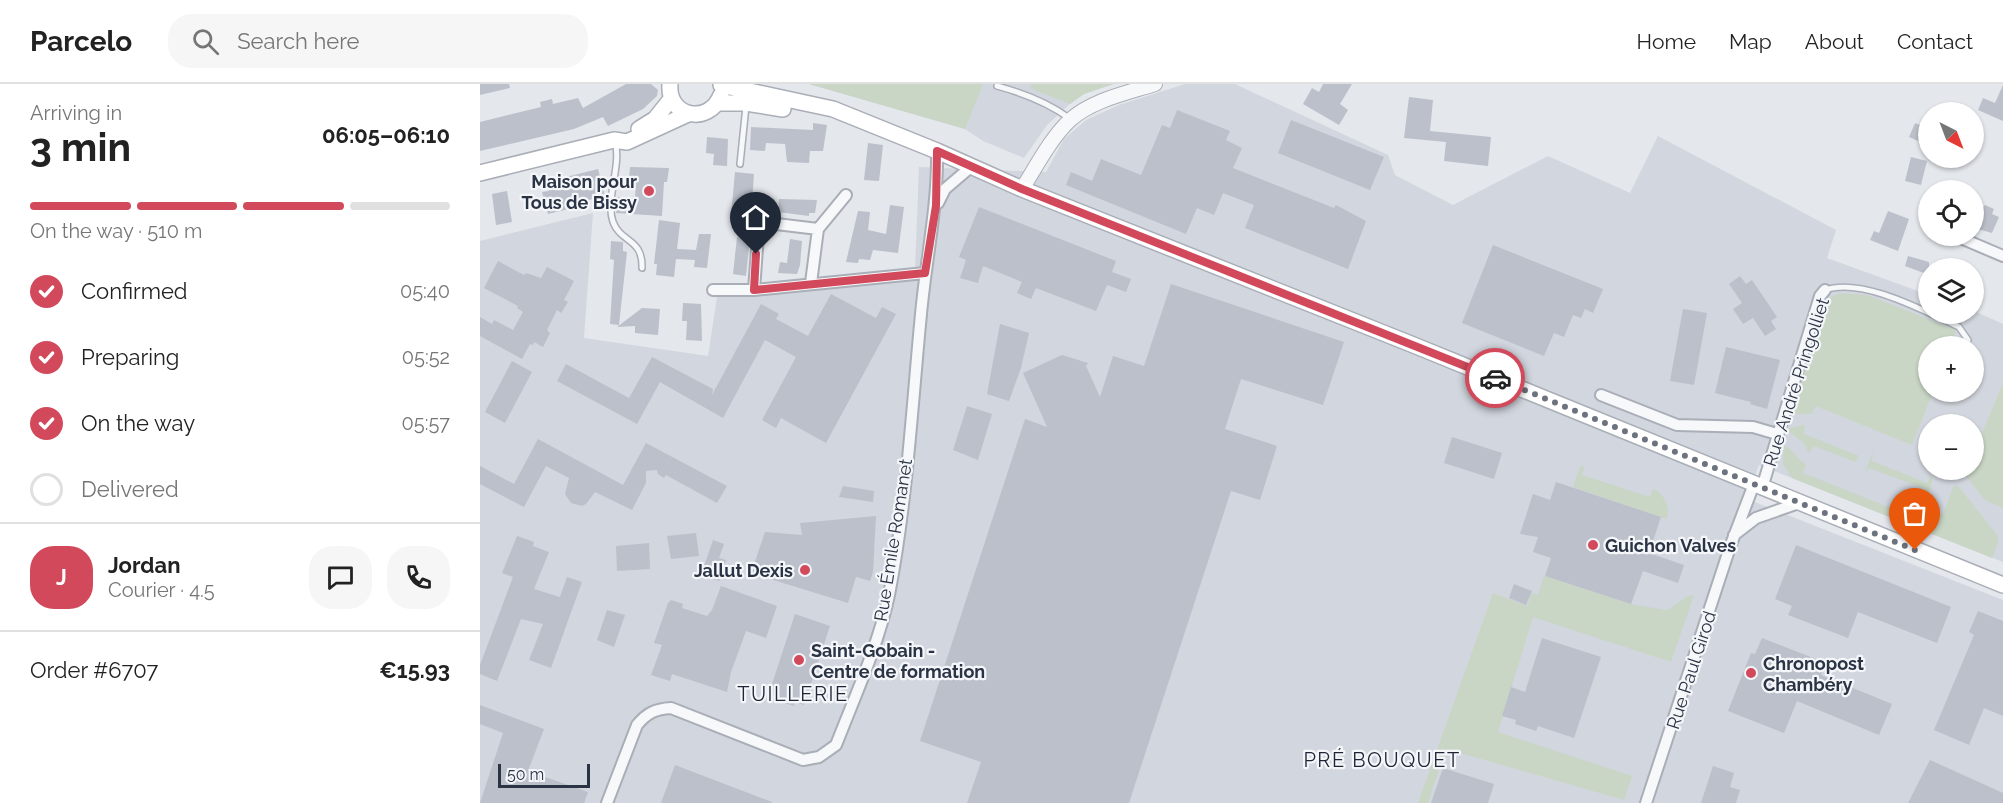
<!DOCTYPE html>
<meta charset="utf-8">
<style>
body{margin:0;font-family:Raleway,sans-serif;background:#f6f6f6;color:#222;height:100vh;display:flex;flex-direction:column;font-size:22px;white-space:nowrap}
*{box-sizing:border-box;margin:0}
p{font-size:20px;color:#767676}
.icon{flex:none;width:33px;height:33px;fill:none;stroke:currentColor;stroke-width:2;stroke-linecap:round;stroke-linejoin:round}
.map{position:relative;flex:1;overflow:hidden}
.side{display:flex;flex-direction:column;background:#fff;width:480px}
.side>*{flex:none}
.needle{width:39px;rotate:138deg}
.tools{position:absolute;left:1438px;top:18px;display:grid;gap:12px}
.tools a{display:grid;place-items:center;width:66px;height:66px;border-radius:50%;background:#fff;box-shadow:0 2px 4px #0004;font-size:30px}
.scale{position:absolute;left:18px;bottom:15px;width:92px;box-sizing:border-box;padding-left:6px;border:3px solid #2b3445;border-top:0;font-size:16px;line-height:21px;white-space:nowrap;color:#2b3445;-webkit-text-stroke:4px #f4f6f9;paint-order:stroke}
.pin{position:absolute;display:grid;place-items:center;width:51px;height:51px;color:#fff;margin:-62px -26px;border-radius:50% 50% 50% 0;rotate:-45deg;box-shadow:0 0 6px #0007}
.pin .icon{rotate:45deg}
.courier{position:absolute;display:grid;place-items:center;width:60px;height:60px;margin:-30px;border:4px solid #d1495b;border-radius:50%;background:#fff;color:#222;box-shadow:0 2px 8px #0007}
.head em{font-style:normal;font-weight:700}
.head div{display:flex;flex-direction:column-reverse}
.head{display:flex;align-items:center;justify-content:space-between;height:102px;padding:0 30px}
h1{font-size:39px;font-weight:700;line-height:45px}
.bar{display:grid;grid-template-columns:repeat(4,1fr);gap:9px 6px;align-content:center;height:72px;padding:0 30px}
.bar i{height:8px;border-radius:4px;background:#e0e0e0}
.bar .selected{background:#d1495b}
.bar p{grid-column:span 4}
.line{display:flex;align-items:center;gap:15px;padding:0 30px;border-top:2px solid #e0e0e0}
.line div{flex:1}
.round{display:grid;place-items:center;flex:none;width:63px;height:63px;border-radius:24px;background:#f6f6f6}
ol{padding:0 30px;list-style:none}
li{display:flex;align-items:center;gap:18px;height:66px}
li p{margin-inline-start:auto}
li .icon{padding:6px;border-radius:50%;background:#d1495b;color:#fff;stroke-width:4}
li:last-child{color:#767676}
li i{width:33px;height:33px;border:3px solid #e0e0e0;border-radius:50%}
header{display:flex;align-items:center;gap:36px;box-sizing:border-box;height:84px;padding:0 30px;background:#fff;border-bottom:2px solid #e0e0e0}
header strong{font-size:28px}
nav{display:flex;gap:33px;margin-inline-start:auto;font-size:21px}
.search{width:420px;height:54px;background:#f6f6f6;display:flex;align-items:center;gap:15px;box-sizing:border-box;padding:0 21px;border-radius:24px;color:#767676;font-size:22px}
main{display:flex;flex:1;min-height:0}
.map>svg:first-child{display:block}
.built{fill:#d2d6de;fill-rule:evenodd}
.green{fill:#c9d6c5}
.building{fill:#bbc0ca}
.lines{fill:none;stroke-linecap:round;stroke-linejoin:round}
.service-casing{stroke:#a9aeb7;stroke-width:8}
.minor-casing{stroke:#a9aeb7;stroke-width:14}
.tertiary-casing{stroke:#a9aeb7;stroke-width:16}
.secondary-casing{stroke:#a9aeb7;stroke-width:18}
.service{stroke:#f7f8fa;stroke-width:5}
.minor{stroke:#f7f8fa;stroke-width:10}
.tertiary{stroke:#f7f8fa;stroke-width:14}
.secondary{stroke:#fff;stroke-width:15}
.done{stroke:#6c737f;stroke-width:6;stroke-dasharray:0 10.8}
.route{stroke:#d1495b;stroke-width:8}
.poi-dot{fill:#d1495b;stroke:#f4f6f9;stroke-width:2}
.labels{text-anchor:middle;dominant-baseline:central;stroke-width:4.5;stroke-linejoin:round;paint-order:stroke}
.poi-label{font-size:18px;font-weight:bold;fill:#2b3445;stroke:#f4f6f9;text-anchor:start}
.street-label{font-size:18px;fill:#2b3445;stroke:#f4f6f9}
.neighbourhood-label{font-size:20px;letter-spacing:1.5px;fill:#1d2536;stroke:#f4f6f9}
</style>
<header>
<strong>Parcelo</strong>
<div class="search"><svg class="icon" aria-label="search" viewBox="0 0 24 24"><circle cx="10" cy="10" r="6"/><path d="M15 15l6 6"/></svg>Search here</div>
<nav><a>Home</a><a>Map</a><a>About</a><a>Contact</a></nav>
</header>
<main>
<section class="side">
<div class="head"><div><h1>3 min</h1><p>Arriving in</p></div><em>06:05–06:10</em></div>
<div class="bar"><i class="selected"></i><i class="selected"></i><i class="selected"></i><i></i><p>On the way · 510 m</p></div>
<ol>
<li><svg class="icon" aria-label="check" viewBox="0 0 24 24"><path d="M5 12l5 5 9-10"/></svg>Confirmed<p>05:40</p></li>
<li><svg class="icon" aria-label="check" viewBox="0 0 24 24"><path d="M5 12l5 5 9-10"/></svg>Preparing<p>05:52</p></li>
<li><svg class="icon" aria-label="check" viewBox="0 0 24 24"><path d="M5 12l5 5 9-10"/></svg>On the way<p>05:57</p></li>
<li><i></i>Delivered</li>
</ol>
<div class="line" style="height:108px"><b class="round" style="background:#d1495b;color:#fff">J</b><div><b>Jordan</b><p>Courier · 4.5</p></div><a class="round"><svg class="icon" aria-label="chat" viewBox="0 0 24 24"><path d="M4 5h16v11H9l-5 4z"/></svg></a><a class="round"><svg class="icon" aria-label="phone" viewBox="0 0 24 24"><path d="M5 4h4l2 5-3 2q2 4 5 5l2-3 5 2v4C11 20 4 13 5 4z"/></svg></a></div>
<div class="line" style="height:78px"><div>Order #6707</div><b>€15.93</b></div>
</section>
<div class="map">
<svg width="1523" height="719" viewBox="0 0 1523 719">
<rect width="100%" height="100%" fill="#e4e7ec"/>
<!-- built -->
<path class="built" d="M329 0H632L604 10 590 20 567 41 544 74 503 57 485 45Z
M705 0H755L908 71 915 91 973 121 1068 72 1150 109 1178 52 1356 146 1347 174 1449 211V230H1494V227L1523 240V478L1279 381 1267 415 1523 516V719H0V157L113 129 104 254 228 272 238 207 435 186 439 83 566 88 584 55 606 36 639 21ZM1449 262H1494V308H1449ZM1449 340H1494V386H1449Z"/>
<!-- green -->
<path class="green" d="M329 0H503L485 45Z
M552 0H634L604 10 590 20 550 4Z
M1360 209 1387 211 1476 246 1470 262H1449V308H1453L1432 361 1336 322 1332 330H1314L1340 227 1350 214Z
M1523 299V424L1505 416 1486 392 1487 386H1494V369Z
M1325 341 1324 350 1379 372 1376 378 1334 362 1329 369 1323 358 1308 347 1310 344Z
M1304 362C1315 365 1316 376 1326 380L1323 389 1446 438 1451 427 1463 430 1474 401 1478 402 1518 452V459L1512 474 1312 394 1303 380Z
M1393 368 1392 377 1447 399 1451 391 1453 395 1448 410 1441 414 1445 405 1389 384 1385 388Z
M1105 381 1102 391 1170 413 1173 405C1184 410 1192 423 1186 435L1093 403 1100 383Z
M1064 492 1155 521 1187 526 1208 512 1214 511 1191 578 1053 533 1018 648 1152 692 1144 716 966 665 948 719H938L1013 509 1047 522 1052 509 1058 511Z"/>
<!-- building -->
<path class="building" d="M0 0H29L30 4 0 11Z
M146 0H171L178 6 177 12 163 25 128 42 123 33 94 45 0 67V38L61 23 60 18 72 15 73 20 98 14 103 24Z
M843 0H872L860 20 868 26 859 41 823 20 832 4 839 8Z
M1523 1V37L1498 26 1503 14 1515 19Z
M929 13 953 16 950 47 1011 53 1008 82 964 77 966 58 924 54Z
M697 26 750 47 746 56 762 64 753 84 854 124 856 121 886 137 868 185 765 144 774 121 743 109 734 131 717 124 706 150 586 101 591 88 612 97 621 75 661 91 682 41 690 44Z
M811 36 904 73 890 106 798 69Z
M333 39 347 41 343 67H330L329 79 307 78 305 60 286 59 285 67 270 66 271 43 333 46Z
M1435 39 1449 45V62L1429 53Z
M227 53 248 55 247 82 233 81 234 70 226 69Z
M388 59 403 61 399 97 384 96Z
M1431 73 1447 77 1441 101 1425 97Z
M150 83 189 84 187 98H184L182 132 136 129 138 113 155 115 156 96 149 95Z
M118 85 125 112 97 119V123L68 130 62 108 69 107 66 98 73 99 74 96Z
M255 88 274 90 271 133 251 132Z
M27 107 32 138 16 141 12 110Z
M299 115 337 116 335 129H329V132L298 128Z
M410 121 424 123 418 169 393 166 390 176 379 175 378 179 366 178 378 127 390 128 388 146 406 150Z
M1505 121 1514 125 1512 130 1519 133 1512 149 1494 144 1500 127Z
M499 123 636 177 632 188 651 195 646 208 627 201 616 227 556 204 551 215 537 209 542 198 503 182 498 199 480 194 486 176 479 173Z
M1408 127 1429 135 1418 167 1390 156 1394 147 1399 149Z
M179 136 200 139 197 165 216 166 219 150H231L227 184 214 183 215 176 196 175 194 193 176 191 177 180H174Z
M257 153 270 154 266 192 253 190Z
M310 155 322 157 320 181 317 190 298 189 300 178 307 179Z
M131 157 143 158V167L147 168 139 241 130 240 134 176 130 175Z
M1013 161 1123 205 1113 229 1105 225 1101 234 1093 231 1084 253 1074 249 1064 272 982 239Z
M1428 172 1449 178V191L1425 182Z
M18 177 44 191 46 189 61 194 67 183 94 197 84 216 88 218 81 229 77 226 67 246 70 249 63 263 54 258 53 261 50 260 42 275 0 252V233L12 240 14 236 33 246 43 228 37 224 38 222 4 204Z
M1260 192 1266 200 1272 196 1297 233 1291 237 1296 245 1285 252 1273 234 1263 240 1253 225 1262 219 1249 200Z
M691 200 864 258 843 321 761 295 745 345 797 362 780 416 751 407 649 719H487L501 678 440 657 545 335 567 343 543 289 582 271 608 279 606 282 620 313 633 272 664 282Z
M351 210 396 234 402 223 416 230 346 359 301 334 296 344 282 336 316 273 285 256 243 334 180 298 157 340 77 297 86 280 149 314 172 273 233 305 232 311 281 220 299 230 296 235 328 252Z
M203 219 221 220 222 257 206 256 207 237H202Z
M162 224 180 225 178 251 155 249V242L137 243Z
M1203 225 1227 229 1214 301 1190 297Z
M520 240 549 249 541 284 529 317 507 310Z
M1246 263 1300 276 1287 325 1270 320 1271 318 1235 309Z
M32 277 52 288 25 339 5 328Z
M487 322 512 330 498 376 473 366Z
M972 353 1022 369 1014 395 964 379Z
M58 355 143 401 166 359 247 402 237 419 186 391 184 394 178 390 177 386 166 387V399L152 426 115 408 106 420 102 422 91 419 85 410 89 394 66 382 44 423 0 400V382L34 400Z
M1076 398 1181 433 1169 469 1204 481 1198 499 1163 487 1151 520 1065 492 1071 474 1053 468 1058 453 1040 450 1053 410 1070 416Z
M363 402 394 407 393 418 359 413Z
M396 432 393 488 390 497 376 493 368 519 271 489 285 448 322 451 320 439Z
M216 449 219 472 191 475 187 452Z
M37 452 54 458 53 462 69 468 54 505 80 513 87 493 102 498 71 584 49 576 63 540 41 535 17 597 0 590V581L33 493 22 489Z
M233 456 244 460 239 474 246 476 239 497 221 491Z
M169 459 170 485 137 487 136 462Z
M1316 461 1471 523 1457 559 1378 528 1368 554 1308 531 1312 522 1295 515Z
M1034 500 1052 507 1046 521 1029 514Z
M241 502 297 522 286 554 266 547 251 588 247 608 192 590 190 597 171 591 182 561 174 559 188 519 191 516 203 520 202 524 227 532 232 526Z
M127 526 145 531 134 563 117 556Z
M1498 527 1523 537V632L1504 624 1489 661 1454 646 1494 551 1489 548Z
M315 530 350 542 324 621 315 618 314 622 295 616 297 612 289 609Z
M1062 554 1121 573 1094 654 1058 642 1056 647 1035 640 1036 636 1022 632 1031 603 1045 608Z
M1282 554 1346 579 1341 591 1412 620 1399 651 1317 617 1304 649 1248 627 1271 569 1275 570Z
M0 621 64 645 48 687 108 708 104 719H0L23 649 0 640Z
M1450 676 1523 709V719H1428Z
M195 681 292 718V719H181Z
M1233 682 1254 689 1250 703 1260 706 1256 719H1221Z
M963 684 1014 700 1008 719H951Z"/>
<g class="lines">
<defs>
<path id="service" d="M517 2C543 9 567 18 589 34
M135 57C142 82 125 114 133 138 141 159 163 154 162 184
M260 80 266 22
M1345 206C1382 193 1444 227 1479 243L1488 256"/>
<path id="minor" d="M458 119 465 105 492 82
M1476 152 1523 172
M331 199 338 145 366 111
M233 206H274L445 189
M274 206 278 151 288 139 338 145
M1121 311 1197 341 1273 343 1297 350
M1282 404 1340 212 1345 206
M1254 451 1276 434 1319 419
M127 719 157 641C167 629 175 625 191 624L323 676 339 673 356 661C375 612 398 562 409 511 427 419 432 323 441 230 446 175 458 122 457 67
M1166 719 1250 463 1274 400"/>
<path id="tertiary" d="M542 105C556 83 570 55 590 36 612 16 647 9 675 0"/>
<path id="secondary" d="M190 0C187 33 229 42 241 11
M241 1 353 25 457 67 542 105 931 260 1523 501
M238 19H266L303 25
M159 45 175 35 191 15
M0 89 134 56 147 58 208 30"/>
</defs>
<!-- service casing -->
<use href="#service" class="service-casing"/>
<!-- minor casing -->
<use href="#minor" class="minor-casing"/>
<!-- tertiary casing -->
<use href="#tertiary" class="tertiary-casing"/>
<!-- secondary casing -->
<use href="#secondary" class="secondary-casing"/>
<!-- service -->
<use href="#service" class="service"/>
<!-- minor -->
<use href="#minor" class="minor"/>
<!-- tertiary -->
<use href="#tertiary" class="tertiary"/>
<!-- secondary -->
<use href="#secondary" class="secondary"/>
</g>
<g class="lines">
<!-- done -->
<path class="done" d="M1015 294 1435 466"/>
<!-- route -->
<path class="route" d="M276 170 274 206 445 189 456 122 457 67 542 105 1015 294"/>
</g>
<!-- markers -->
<g class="poi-dot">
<circle cx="169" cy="107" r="6"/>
<circle cx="1113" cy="461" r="6"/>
<circle cx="325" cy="486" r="6"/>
<circle cx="319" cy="576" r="6"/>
<circle cx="1271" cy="589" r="6"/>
</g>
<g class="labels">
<!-- poi labels -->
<g class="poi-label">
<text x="157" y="97" text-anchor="end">Maison pour<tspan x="157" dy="21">Tous de Bissy</tspan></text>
<text x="1125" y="461">Guichon Valves</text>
<text x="313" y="486" text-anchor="end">Jallut Dexis</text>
<text x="331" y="566">Saint-Gobain -<tspan x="331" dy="21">Centre de formation</tspan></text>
<text x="1283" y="579">Chronopost<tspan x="1283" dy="21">Chambéry</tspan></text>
</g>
<!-- street labels -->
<g class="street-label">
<text transform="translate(1316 298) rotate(-72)">Rue André Pringolliet</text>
<text transform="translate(413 456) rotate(-81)">Rue Émile Romanet</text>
<text transform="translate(1211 586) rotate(-72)">Rue Paul Girod</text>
</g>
<!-- neighbourhood labels -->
<g class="neighbourhood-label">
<text x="313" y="610">TUILLERIE</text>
<text x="902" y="676">PRÉ BOUQUET</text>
</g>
</g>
</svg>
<div class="tools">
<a><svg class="needle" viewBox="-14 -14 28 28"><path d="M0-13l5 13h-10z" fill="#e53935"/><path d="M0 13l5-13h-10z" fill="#767676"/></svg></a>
<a><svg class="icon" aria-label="locate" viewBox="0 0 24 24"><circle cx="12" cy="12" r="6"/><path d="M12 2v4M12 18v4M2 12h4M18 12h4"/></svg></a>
<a><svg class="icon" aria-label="layers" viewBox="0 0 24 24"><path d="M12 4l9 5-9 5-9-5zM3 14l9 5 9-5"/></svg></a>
<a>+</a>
<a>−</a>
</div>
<div class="scale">50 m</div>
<div class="pin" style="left:1435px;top:466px;background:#ea580c"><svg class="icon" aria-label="bag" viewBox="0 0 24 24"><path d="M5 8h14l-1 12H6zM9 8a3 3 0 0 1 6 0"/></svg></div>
<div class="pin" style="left:276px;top:170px;background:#1f2937"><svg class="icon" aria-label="home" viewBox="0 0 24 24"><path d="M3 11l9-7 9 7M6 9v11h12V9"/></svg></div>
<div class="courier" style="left:1015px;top:294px"><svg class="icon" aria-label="car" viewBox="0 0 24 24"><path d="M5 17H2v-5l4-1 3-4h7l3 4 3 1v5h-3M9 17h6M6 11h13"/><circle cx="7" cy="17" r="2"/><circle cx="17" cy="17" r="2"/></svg></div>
</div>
</main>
